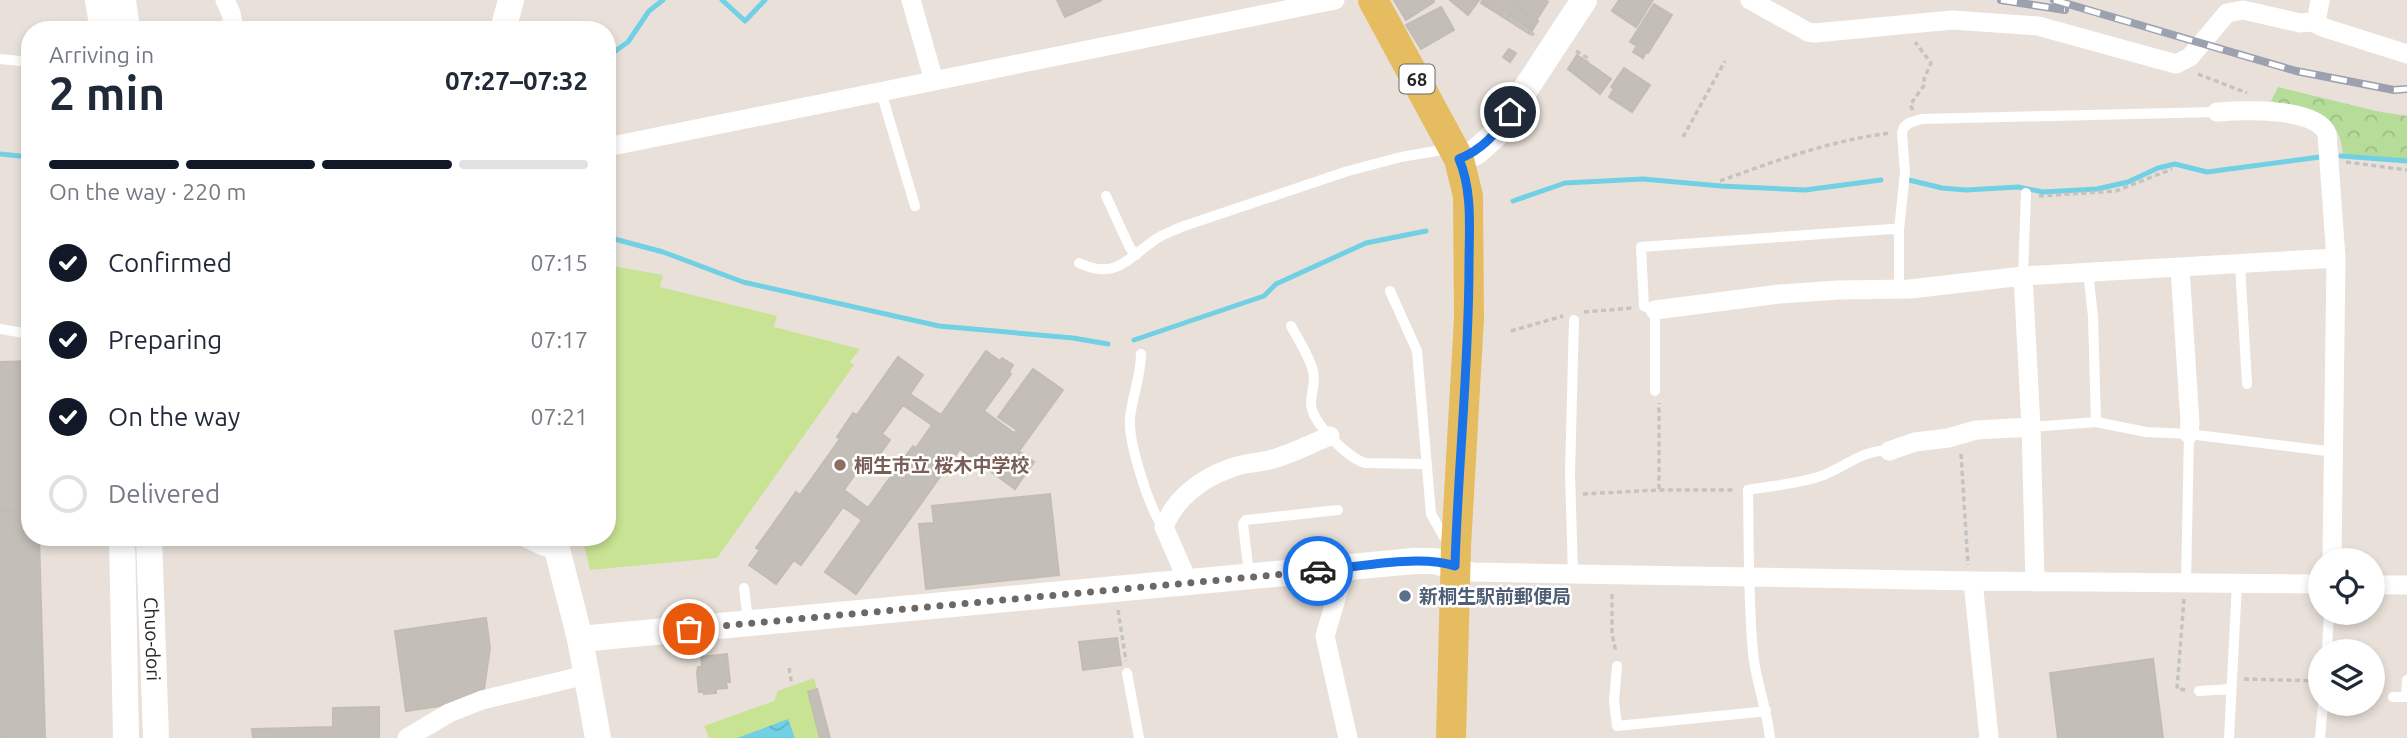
<!DOCTYPE html>
<meta charset="utf-8">
<style>
body{margin:0;font-family:Ubuntu,"Noto Sans JP",sans-serif;background:#f2f2f3;color:#1f2937;height:100vh;display:flex;flex-direction:column;font-size:26px;white-space:nowrap}
*{box-sizing:border-box;margin:0}
p{font-size:23px;color:#747a83}
.icon{flex:none;width:38px;height:38px;fill:none;stroke:currentColor;stroke-width:2;stroke-linecap:round;stroke-linejoin:round}
.map{position:relative;flex:1;overflow:hidden}
.details{position:absolute;left:21px;top:21px;width:595px;height:525px;display:flex;flex-direction:column;background:#fff;border-radius:28px;box-shadow:0 4px 10px #0003}
.details>*{flex:none}
.fabs{position:absolute;left:2308px;top:548px;display:grid;gap:14px}
.fabs a{display:grid;place-items:center;width:77px;height:77px;border-radius:50%;background:#fff;box-shadow:0 4px 10px #0003;font-size:35px}
.pin{position:absolute;display:grid;place-items:center;width:60px;height:60px;color:#fff;margin:-30px;border:4px solid #fff;border-radius:50%;box-shadow:0 2px 7px #0007}
.courier{position:absolute;display:grid;place-items:center;width:70px;height:70px;margin:-35px;border:5px solid #1a73e8;border-radius:50%;background:#fff;color:#222;box-shadow:0 2px 9px #0007}
.headline em{font-style:normal;font-weight:700}
.headline div{display:flex;flex-direction:column-reverse}
.headline{display:flex;align-items:center;justify-content:space-between;height:119px;padding:0 28px}
h1{font-size:46px;font-weight:700;line-height:52px}
.bar{display:grid;grid-template-columns:repeat(4,1fr);gap:10px 7px;align-content:center;height:84px;padding:0 28px}
.bar i{height:9px;border-radius:5px;background:#e0e1e3}
.bar .current{background:#111827}
.bar p{grid-column:span 4}
ol{padding:0 28px;list-style:none}
li{display:flex;align-items:center;gap:21px;height:77px}
li p{margin-inline-start:auto}
li .icon{padding:7px;border-radius:50%;background:#111827;color:#fff;stroke-width:4}
li:last-child{color:#747a83}
li i{width:38px;height:38px;border:4px solid #e0e1e3;border-radius:50%}
.map>svg:first-child{display:block}
.forest{fill:url(#forest-crowns)}
.pitch{fill:#c8e394}
.water{fill:url(#water-waves)}
.lines{fill:none;stroke-linecap:round;stroke-linejoin:round}
.stream{stroke:#72d0e5;stroke-width:5}
.building{fill:#c4beb9;stroke:#c3bcb3;stroke-width:2;fill-rule:evenodd}
.path{stroke:#c3c3c3;stroke-width:3.5;stroke-dasharray:5 3.5;stroke-linecap:butt}
.lane{stroke:#fff;stroke-width:10}
.street{stroke:#fff;stroke-width:19}
.secondary{stroke:#fff;stroke-width:26}
.primary{stroke:#e6bc61;stroke-width:30}
.rail-casing{stroke:#9ca1b0;stroke-width:8}
.rail{stroke:#fff;stroke-width:5;stroke-dasharray:16;stroke-linecap:butt}
.done{stroke:#6b6865;stroke-width:7;stroke-dasharray:0 12.6}
.route{stroke:#1a73e8;stroke-width:9}
.education-dot{fill:#8d6e63;stroke:#fff;stroke-width:2.5}
.service-dot{fill:#5c6f8a;stroke:#fff;stroke-width:2.5}
.labels{text-anchor:middle;dominant-baseline:central;stroke-width:5;stroke-linejoin:round;paint-order:stroke}
.shield{fill:#fff;stroke:#686868;stroke-width:2}
.shield-label{font-size:18px;font-weight:bold;fill:#272727}
.education-label{font-size:19px;font-weight:bold;fill:#785e54;stroke:#fff;text-anchor:start}
.service-label{font-size:19px;font-weight:bold;fill:#4e5e75;stroke:#fff;text-anchor:start}
.street-label{font-size:19px;fill:#272727;stroke:#fff}
</style>
<div class="map">
<svg width="2407" height="738" viewBox="0 0 2407 738">
<defs>
<pattern id="forest-crowns" width="20" height="18" patternUnits="userSpaceOnUse" patternTransform="scale(1.75)"><rect width="20" height="18" fill="#b5dc98"/><path d="M2 6a3 3 0 1 1 6 0M12 15a3 3 0 1 1 6 0" fill="none" stroke="#9cbd83"/></pattern>
<pattern id="water-waves" width="16" height="10" patternUnits="userSpaceOnUse" patternTransform="scale(1.75)"><rect width="16" height="10" fill="#72d0e5"/><path d="M0 5q4-4 8 0t8 0" fill="none" stroke="#63b3c4"/></pattern>
</defs>
<rect width="100%" height="100%" fill="#e9e1d9"/>
<!-- forest -->
<path class="forest" d="M2278 87 2376 111 2407 116V162L2343 154C2339 109 2307 111 2271 101Z"/>
<!-- pitch -->
<path class="pitch" d="M607 265 663 275 660 287 777 316 774 327 860 349 850 362 854 365 717 558 590 570 582 537H607Z
M814 678 830 738H709L704 726 774 701 778 691Z"/>
<!-- water -->
<path class="water" d="M788 719 795 738H737Z"/>
<g class="lines">
<!-- stream -->
<path class="stream" d="M722 0 745 21 765 0
M607 57 628 42 649 11 663 0
M0 154 30 157
M2341 156 2407 161
M1909 180 1942 188 1966 190 2018 187 2043 192 2097 189 2128 182 2158 168 2175 164 2207 172 2320 157
M1513 201 1565 183 1643 179 1721 186 1805 190 1881 180
M607 237 663 252 743 282 939 326 1073 338 1108 344
M1134 340 1264 296 1276 284 1366 243 1426 231"/>
</g>
<!-- building -->
<path class="building" d="M1057 0H1102L1065 17Z
M1394 0H1433L1434 2 1406 20Z
M1450 0H1479L1468 15Z
M1505 0 1538 21 1533 29 1490 2 1489 5 1483 1Z
M1509 0H1546L1548 2 1537 19Z
M1619 0H1653L1636 27 1612 11Z
M1483 1 1489 5 1490 2 1533 29 1530 34 1481 3Z
M1654 4 1672 15 1648 53 1646 52 1643 58 1633 52 1637 46 1630 42Z
M1441 7 1454 30 1421 49 1406 25Z
M1509 49 1516 53 1510 62 1503 57Z
M1577 55 1611 79 1600 94 1568 69Z
M1624 68 1650 85 1632 112 1609 97 1614 89 1611 87Z
M986 351 1000 361 1002 358 1013 365 1009 372 1011 374 984 411 1014 433 1017 430 998 417 1033 369 1063 390 1019 451 1034 462 1015 489 960 449 856 594 825 572 862 520 843 507 801 565 794 560 776 584 749 565 760 550 756 548 796 492 800 495 840 439 837 437 853 413 857 415 898 357 923 375 910 394 941 415ZM903 405 932 425 916 448 913 446 868 508 844 490 860 467 867 472 890 440 882 434Z
M30 361V482H0V362Z
M0 482H30V510L0 511Z
M1050 494 1059 575 926 589 919 524 934 523 932 506Z
M30 510V537H39L45 738H0V511Z
M486 618 490 648 484 689 446 705 406 711 395 631Z
M1117 638 1121 665 1083 670 1079 642Z
M727 654 730 682H726L727 688 716 689V693L704 694V692H699L697 673 698 667H702L701 657Z
M2153 659 2163 738H2058L2050 673Z
M817 689 830 738H820L808 692Z
M379 707V738H253L252 729 333 727V708Z"/>
<g class="lines">
<!-- path -->
<path class="path" d="M1507 13 1505 15 1534 35
M1576 51 1589 59 1587 62
M2198 74 2247 93
M1913 110 1910 105 1925 84 1924 79 1931 63 1915 42
M1683 137 1725 61
M2346 162 2407 170
M1720 181C1775 161 1832 140 1890 133
M2039 196 2116 191 2172 169
M1584 312 1632 308
M1511 331 1563 316
M1961 454 1968 565
M1659 489V403
M1583 494 1659 490H1736
M1612 594V634L1616 652
M2184 599 2177 689 2187 690
M1118 610 1126 661
M789 668 792 685
M2244 679 2320 681"/>
<!-- lane -->
<path class="lane" d="M0 59 30 62
M881 92 915 206
M1106 196 1130 248 1136 255
M1079 263C1119 282 1130 254 1161 236 1167 233 1175 230 1181 227L1348 171 1401 157 1448 149
M2240 264 2247 384
M2088 272 2093 316 2096 422
M2023 276 2026 193
M1899 289V230L1905 172 1902 133 1904 127 1909 123 1921 119 2217 112
M1390 291 1417 351 1431 514 1444 537 1450 542
M1291 326C1299 341 1309 355 1313 371 1316 383 1311 392 1311 404 1312 423 1348 458 1365 463L1425 464
M0 329 30 334
M1141 354C1141 376 1132 397 1130 418 1128 442 1149 508 1163 527
M1655 391V310L1644 306 1641 247 1891 229 1899 230
M2031 427 2096 422 2146 432 2189 434 2335 452
M514 537 543 551 554 554
M1249 574 1243 524 1246 520 1338 510
M1573 574 1570 473 1574 320
M2186 583 2189 434
M744 588 748 620
M2327 651 2329 612
M1617 666 1614 701 1617 726 1758 712 1766 710
M1127 673 1139 738
M2199 691 2231 689
M2393 697H2406L2407 680
M1770 738C1767 709 1756 682 1753 653 1748 599 1749 544 1748 490 1771 486 1796 484 1818 477 1841 470 1864 448 1889 451
M2229 738 2237 583
M2320 738 2323 704"/>
<!-- street -->
<path class="street" d="M225 0 231 13 234 30
M911 0 934 81
M1750 0 1808 32 1815 33 1952 20 2038 26 2176 64 2190 57 2227 13 2243 10 2300 23 2313 22 2322 27 2407 54
M2313 22 2317 17 2320 0
M2217 112C2242 110 2317 107 2327 134L2336 258 2332 560
M607 147 1335 0
M2180 268 2190 423 2189 434
M2023 276 2031 427 2035 582
M1655 310 1780 294 1838 290 1910 289 2023 276 2336 258
M1889 451 1915 442 1948 438 1976 430 2031 427
M1455 566 1472 572 1573 574 1973 581 2320 584
M1340 569V585L1325 636 1348 738
M1973 581 1989 738
M1189 584 1164 527C1175 498 1202 478 1231 468 1243 463 1257 463 1269 460 1290 455 1310 444 1330 436
M2373 585H2407
M407 738 449 713 482 700 586 675"/>
<!-- secondary -->
<g class="secondary">
<path d="M98 0 103 30"/>
<path d="M123 0 127 30"/>
<path d="M503 30 511 0"/>
<path d="M1459 159 1476 152 1496 134 1584 0"/>
<path d="M122 537 126 738"/>
<path id="s1" d="M149 537 156 738"/>
<path d="M554 537 580 639 598 738"/>
<path d="M580 639 1414 561H1434L1455 566"/>
</g>
<!-- primary -->
<path class="primary" d="M1373 0 1459 159 1468 196 1469 318 1456 547 1451 738"/>
<defs>
<path id="rail" d="M2001 0 2065 10
M2054 0 2296 71 2394 90 2407 89"/>
</defs>
<!-- rail casing -->
<use href="#rail" class="rail-casing"/>
<!-- rail -->
<use href="#rail" class="rail"/>
</g>
<g class="lines">
<!-- done -->
<path class="done" d="M689 629 1318 571"/>
<!-- route -->
<path class="route" d="M1318 571C1356 567 1420 554 1455 566 1458 465 1469 366 1469 265 1469 230 1473 192 1459 159 1483 149 1496 134 1510 112"/>
</g>
<!-- markers -->
<circle class="education-dot" cx="840" cy="465" r="7"/>
<circle class="service-dot" cx="1405" cy="596" r="7"/>
<g class="labels">
<!-- shield labels -->
<rect class="shield" x="1399.5" y="64.5" width="35" height="29" rx="5"/>
<g class="shield-label">
<text x="1417" y="79">68</text>
</g>
<!-- education labels -->
<g class="education-label">
<text x="854" y="465">桐生市立 桜木中学校</text>
</g>
<!-- service labels -->
<g class="service-label">
<text x="1419" y="596">新桐生駅前郵便局</text>
</g>
<!-- street labels -->
<g class="street-label">
<text stroke="none"><textPath href="#s1" startOffset="102">Chuo-dori</textPath></text>
</g>
</g>
</svg>
<div class="fabs">
<a><svg class="icon" aria-label="locate" viewBox="0 0 24 24"><circle cx="12" cy="12" r="6"/><path d="M12 2v4M12 18v4M2 12h4M18 12h4"/></svg></a>
<a><svg class="icon" aria-label="layers" viewBox="0 0 24 24"><path d="M12 4l9 5-9 5-9-5zM3 14l9 5 9-5"/></svg></a>
</div>
<div class="pin" style="left:689px;top:629px;background:#ea580c"><svg class="icon" aria-label="bag" viewBox="0 0 24 24"><path d="M5 8h14l-1 12H6zM9 8a3 3 0 0 1 6 0"/></svg></div>
<div class="pin" style="left:1510px;top:112px;background:#1f2937"><svg class="icon" aria-label="home" viewBox="0 0 24 24"><path d="M3 11l9-7 9 7M6 9v11h12V9"/></svg></div>
<div class="courier" style="left:1318px;top:571px"><svg class="icon" aria-label="car" viewBox="0 0 24 24"><path d="M5 17H2v-5l4-1 3-4h7l3 4 3 1v5h-3M9 17h6M6 11h13"/><circle cx="7" cy="17" r="2"/><circle cx="17" cy="17" r="2"/></svg></div>
<section class="details">
<div class="headline"><div><h1>2 min</h1><p>Arriving in</p></div><em>07:27–07:32</em></div>
<div class="bar"><i class="current"></i><i class="current"></i><i class="current"></i><i></i><p>On the way · 220 m</p></div>
<ol>
<li><svg class="icon" aria-label="check" viewBox="0 0 24 24"><path d="M5 12l5 5 9-10"/></svg>Confirmed<p>07:15</p></li>
<li><svg class="icon" aria-label="check" viewBox="0 0 24 24"><path d="M5 12l5 5 9-10"/></svg>Preparing<p>07:17</p></li>
<li><svg class="icon" aria-label="check" viewBox="0 0 24 24"><path d="M5 12l5 5 9-10"/></svg>On the way<p>07:21</p></li>
<li><i></i>Delivered</li>
</ol>
</section>
</div>
